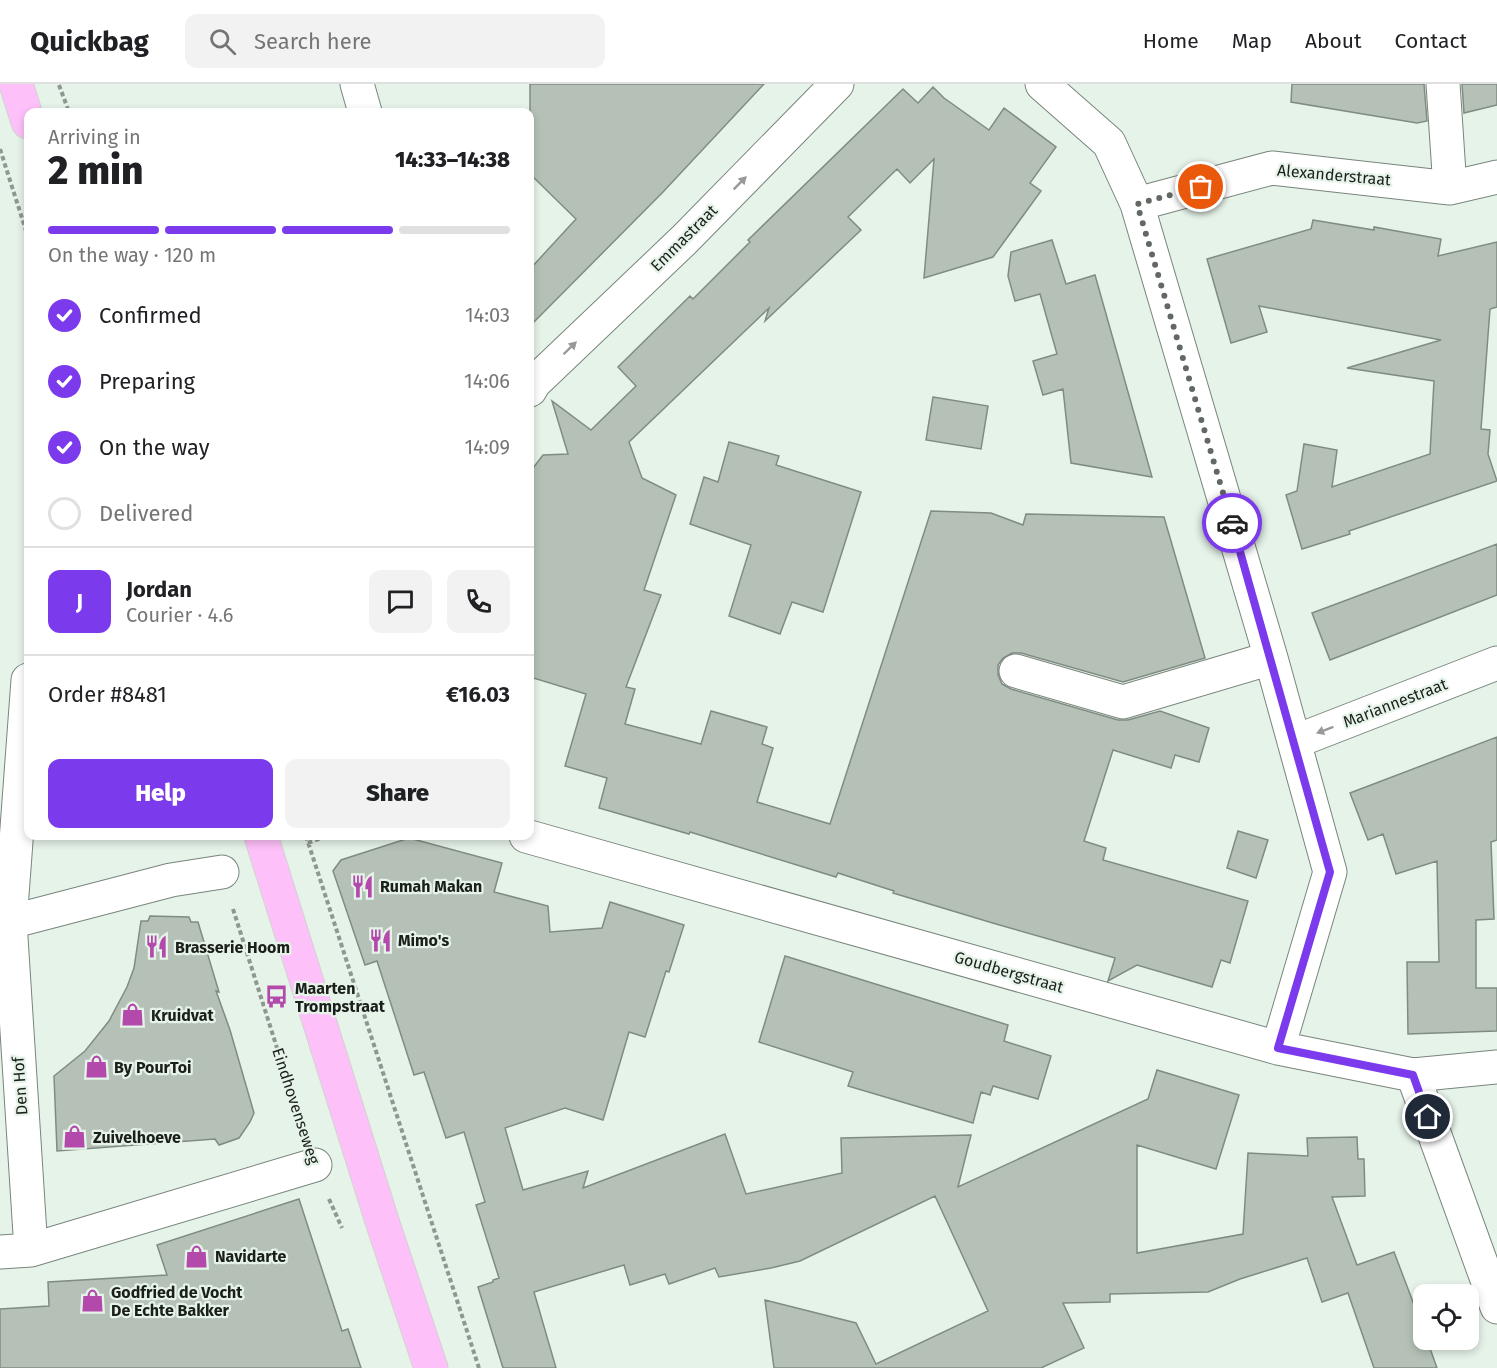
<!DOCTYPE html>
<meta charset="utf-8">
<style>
body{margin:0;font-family:"Fira Sans",sans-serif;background:#f2f2f2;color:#202124;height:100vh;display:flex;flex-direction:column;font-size:22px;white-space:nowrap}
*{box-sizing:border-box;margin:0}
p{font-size:20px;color:#757577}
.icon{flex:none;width:33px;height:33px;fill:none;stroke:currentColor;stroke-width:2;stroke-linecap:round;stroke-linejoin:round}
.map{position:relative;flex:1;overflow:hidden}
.drawer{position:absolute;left:24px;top:24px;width:510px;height:732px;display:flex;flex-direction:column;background:#fff;border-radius:12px;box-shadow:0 3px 9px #0003}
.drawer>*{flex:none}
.buttons{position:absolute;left:1413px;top:1200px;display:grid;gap:12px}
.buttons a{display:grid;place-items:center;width:66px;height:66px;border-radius:12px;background:#fff;box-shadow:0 3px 9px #0003;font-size:30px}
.pin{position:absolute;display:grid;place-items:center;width:51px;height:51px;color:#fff;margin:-26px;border:3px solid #fff;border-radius:50%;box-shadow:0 2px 6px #0007}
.courier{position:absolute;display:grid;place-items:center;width:60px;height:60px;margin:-30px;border:4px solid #7c3aed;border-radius:50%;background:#fff;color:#222;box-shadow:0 2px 8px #0007}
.head em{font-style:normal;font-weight:800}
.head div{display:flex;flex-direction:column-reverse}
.head{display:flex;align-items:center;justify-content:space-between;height:102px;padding:0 24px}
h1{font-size:39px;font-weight:800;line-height:45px}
.bar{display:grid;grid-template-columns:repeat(4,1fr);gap:9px 6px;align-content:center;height:72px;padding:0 24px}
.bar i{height:8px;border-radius:4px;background:#e0e0e0}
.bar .selected{background:#7c3aed}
.bar p{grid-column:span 4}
.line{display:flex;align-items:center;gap:15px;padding:0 24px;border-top:2px solid #e0e0e0}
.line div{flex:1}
.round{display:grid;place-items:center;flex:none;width:63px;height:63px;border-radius:12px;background:#f2f2f2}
ol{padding:0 24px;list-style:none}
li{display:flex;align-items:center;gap:18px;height:66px}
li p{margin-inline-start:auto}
li .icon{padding:6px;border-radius:50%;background:#7c3aed;color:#fff;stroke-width:4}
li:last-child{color:#757577}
li i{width:33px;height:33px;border:3px solid #e0e0e0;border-radius:50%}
.button{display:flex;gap:12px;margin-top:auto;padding:12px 24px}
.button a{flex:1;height:69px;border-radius:12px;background:#7c3aed;color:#fff;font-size:24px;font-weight:800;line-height:69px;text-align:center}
.button a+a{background:#f2f2f2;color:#202124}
header{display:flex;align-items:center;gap:36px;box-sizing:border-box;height:84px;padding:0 30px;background:#fff;border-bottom:2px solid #e0e0e0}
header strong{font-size:28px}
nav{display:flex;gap:33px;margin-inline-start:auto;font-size:21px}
.search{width:420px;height:54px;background:#f2f2f2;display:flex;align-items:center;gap:15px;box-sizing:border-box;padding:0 21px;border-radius:12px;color:#757577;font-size:22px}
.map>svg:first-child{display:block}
.building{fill:#b5c1b7;stroke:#808c82;stroke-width:1.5}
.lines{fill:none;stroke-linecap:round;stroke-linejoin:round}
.minor-casing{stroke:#79857c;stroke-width:35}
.major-casing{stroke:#d1d2d1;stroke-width:35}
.path{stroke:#8e9790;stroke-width:4;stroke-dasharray:4.5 3;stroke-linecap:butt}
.minor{stroke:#fff;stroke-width:33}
.major{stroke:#fec0f9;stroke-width:33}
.oneway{fill:#989a98}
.done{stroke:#626963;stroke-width:6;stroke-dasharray:0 10.8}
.route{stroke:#7c3aed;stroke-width:8}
.labels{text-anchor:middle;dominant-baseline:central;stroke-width:4.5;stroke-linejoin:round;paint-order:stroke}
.street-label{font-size:16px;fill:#1b1f1b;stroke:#e6f3e9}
.poi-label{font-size:16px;font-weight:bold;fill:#1b1f1b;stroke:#e6f3e9;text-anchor:start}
</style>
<header>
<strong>Quickbag</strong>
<div class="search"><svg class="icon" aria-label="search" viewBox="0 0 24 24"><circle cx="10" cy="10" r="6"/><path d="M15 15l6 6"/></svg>Search here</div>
<nav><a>Home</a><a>Map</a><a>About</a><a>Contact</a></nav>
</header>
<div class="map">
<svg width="1497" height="1284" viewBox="0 0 1497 1284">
<rect width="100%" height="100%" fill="#e6f3e9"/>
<!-- building -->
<path class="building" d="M530 0H764L663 108 530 242V185L576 135 530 90Z
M1292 0H1424L1427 37 1417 39 1291 18Z
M1462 0H1497V21L1464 29Z
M933 3 944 14 989 46 1004 24 1056 63 1030 99 1041 107 993 173 924 194 934 75 910 99 897 85 848 133 861 146 765 237 769 224 629 358 642 394 676 411 644 506 661 511 626 603 635 605 625 640 701 660 711 627 767 643 762 660 773 664 757 718 830 740 931 427 991 429 1023 441 1026 430 1164 433 1205 574 1123 598 1021 569H1012L1003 574 998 581V591L1002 600 1011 605 1118 636H1128L1160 627 1209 644 1199 678 1175 671 1171 684 1113 666 1084 757 1106 764 1103 776 1248 817 1230 879 1221 876 1212 903 1137 881 1108 897 1115 874 996 840 893 809 894 807 838 789 836 793 690 748 689 750 599 724 607 694 565 682 586 610 530 593V388L543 371 568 370 552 317 591 346 636 302 618 283 690 212 693 215 750 158 748 156 903 5 918 19Z
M1313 136 1374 146V143L1441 155 1438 172 1497 158V223L1490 225 1481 345 1490 346 1488 370 1497 397 1349 447 1350 450 1302 465 1286 411 1297 407 1304 360 1337 366 1332 403 1430 370 1434 297 1347 284 1441 256 1259 222 1267 248 1231 259 1207 175 1311 145Z
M1052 156 1066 200 1095 191 1152 393 1071 379 1063 305 1043 311 1033 277 1057 270 1040 210 1015 217 1008 192 1011 168Z
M933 313 988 322 981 365 926 356Z
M729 358 779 372 776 381 861 408 823 528 792 518 780 550 729 532 751 461 690 440 704 393 718 398Z
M1497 460V511L1330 576 1312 529Z
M1497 653V756L1491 758 1494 835 1476 836V904H1497V947L1408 950 1407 878H1439L1437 777 1396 790 1383 750 1368 756 1350 709Z
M1238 747 1268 756 1256 794 1227 784Z
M409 754 502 779 494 808 548 822 550 848 602 844 610 818 684 841 669 888 666 887 645 953 629 948 603 1036 565 1024 505 1044 523 1106 588 1087 583 1104 725 1050 746 1110 842 1089 841 1054 971 1051 958 1103 1148 1015 1157 986 1239 1011 1216 1085 1137 1061V1169L1243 1150 1248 1069 1308 1072 1307 1054 1357 1053 1358 1075H1364L1365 1112 1332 1113 1357 1181 1394 1168 1424 1247V1256H1427L1437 1284H1374L1348 1209 1322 1218 1307 1174 1240 1195 1208 1208 1110 1210V1218L1063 1219 1084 1264 1041 1284H774L765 1216 856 1239 876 1280 988 1227 935 1112 800 1177 771 1184 719 1193 715 1184 669 1200 665 1190 630 1201 624 1181 534 1208 556 1284H503L478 1203 493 1198V1196L499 1194 476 1121 485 1118 464 1048 446 1054 424 988 414 991 377 877 365 881 333 787 341 776Z
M150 832 189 833 191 838H198L219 908 216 907 230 946 254 1029 250 1038 239 1054 219 1061 215 1055 57 1067 54 992 85 967 109 937 127 903 134 884 141 837H148Z
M785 872 1008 941 1004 957 1051 972 1038 1015 993 1002 990 1011 981 1008 973 1039 848 1002 853 988 759 958Z
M299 1115 342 1247 348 1245 361 1284H0V1225L49 1222 48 1198 167 1191 157 1161Z"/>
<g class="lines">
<defs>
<path id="minor" d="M357 0 365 28
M1042 0 1109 59 1137 120 1271 574 1330 788 1278 964
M1443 0 1450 104
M1137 120 1272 84 1450 104 1497 93
M530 306 534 299 684 156 837 0
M1016 587 1123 618 1271 574
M28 596 10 838 31 1166
M1294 658 1497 579
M526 752 1278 964 1413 991 1497 983
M0 838H10L171 796 222 788
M1413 991 1497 1223
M0 1168 31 1166 315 1081"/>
<path id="major" d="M16 0 28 38
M261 752 383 1140 431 1284"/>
</defs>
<!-- minor casing -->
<use href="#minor" class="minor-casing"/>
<!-- major casing -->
<use href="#major" class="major-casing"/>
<!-- path -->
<path class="path" d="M59 1 69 28
M0 65 28 153
M306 752 479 1284
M308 759 327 752
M233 825 303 1046
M329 1115 342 1144"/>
<!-- minor -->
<use href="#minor" class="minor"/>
<!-- major -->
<use href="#major" class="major"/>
</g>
<!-- one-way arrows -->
<defs><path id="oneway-solid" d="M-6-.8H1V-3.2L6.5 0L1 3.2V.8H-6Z" transform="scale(1.5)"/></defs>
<g class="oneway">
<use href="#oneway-solid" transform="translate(740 99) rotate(-45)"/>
<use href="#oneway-solid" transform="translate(570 264) rotate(-44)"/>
<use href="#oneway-solid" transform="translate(1325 646) rotate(159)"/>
</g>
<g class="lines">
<!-- done -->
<path class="done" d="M1201 103 1137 120 1232 439"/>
<!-- route -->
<path class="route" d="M1232 439 1330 788 1278 964 1413 991 1428 1033"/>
</g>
<!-- icons -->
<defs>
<symbol id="restaurant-bare" viewBox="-9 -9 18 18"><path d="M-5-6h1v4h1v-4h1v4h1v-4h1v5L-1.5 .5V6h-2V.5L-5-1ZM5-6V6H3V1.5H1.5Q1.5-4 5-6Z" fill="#b249ab" stroke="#e6f3e9" stroke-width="2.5" paint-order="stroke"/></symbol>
<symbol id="bus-bare" viewBox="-9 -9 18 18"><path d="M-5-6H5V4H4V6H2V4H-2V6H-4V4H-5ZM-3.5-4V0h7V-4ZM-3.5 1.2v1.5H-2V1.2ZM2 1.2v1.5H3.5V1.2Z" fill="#b249ab" stroke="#e6f3e9" stroke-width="2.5" paint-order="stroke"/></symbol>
<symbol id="shop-bare" viewBox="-9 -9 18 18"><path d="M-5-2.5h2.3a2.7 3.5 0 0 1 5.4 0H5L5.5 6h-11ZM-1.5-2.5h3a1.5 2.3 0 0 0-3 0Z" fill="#b249ab" stroke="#e6f3e9" stroke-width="2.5" paint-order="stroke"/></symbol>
</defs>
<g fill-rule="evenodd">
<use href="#restaurant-bare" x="346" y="786" width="33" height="33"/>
<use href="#restaurant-bare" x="364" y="840" width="33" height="33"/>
<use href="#restaurant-bare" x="140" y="846" width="33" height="33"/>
<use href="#bus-bare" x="260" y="896" width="33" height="33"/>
<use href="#shop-bare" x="116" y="914" width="33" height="33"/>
<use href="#shop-bare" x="80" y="966" width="33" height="33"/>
<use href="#shop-bare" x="58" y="1036" width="33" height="33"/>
<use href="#shop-bare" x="180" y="1156" width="33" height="33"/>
<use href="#shop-bare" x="76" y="1200" width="33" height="33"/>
</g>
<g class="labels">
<!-- street labels -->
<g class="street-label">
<text transform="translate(1334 91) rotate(5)">Alexanderstraat</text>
<text transform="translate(684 154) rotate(-45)">Emmastraat</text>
<text transform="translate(1395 619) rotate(-21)">Mariannestraat</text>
<text transform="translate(1009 888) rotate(16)">Goudbergstraat</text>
<text transform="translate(20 1002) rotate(-94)">Den Hof</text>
<text transform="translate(296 1022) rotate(72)">Eindhovenseweg</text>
</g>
<!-- poi labels -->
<g class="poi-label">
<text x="380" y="802">Rumah Makan</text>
<text x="398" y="856">Mimo's</text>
<text x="175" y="863">Brasserie Hoom</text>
<text x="295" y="904">Maarten<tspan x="295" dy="18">Trompstraat</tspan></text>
<text x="151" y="931">Kruidvat</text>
<text x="114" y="983">By PourToi</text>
<text x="93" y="1053">Zuivelhoeve</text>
<text x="215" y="1172">Navidarte</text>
<text x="111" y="1208">Godfried de Vocht<tspan x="111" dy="18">De Echte Bakker</tspan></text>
</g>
</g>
</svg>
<div class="buttons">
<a><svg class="icon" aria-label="locate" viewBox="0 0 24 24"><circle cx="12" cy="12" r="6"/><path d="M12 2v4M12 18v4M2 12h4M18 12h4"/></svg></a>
</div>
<div class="pin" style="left:1201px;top:103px;background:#ea580c"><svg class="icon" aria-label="bag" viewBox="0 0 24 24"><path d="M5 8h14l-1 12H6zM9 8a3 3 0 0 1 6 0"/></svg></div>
<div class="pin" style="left:1428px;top:1033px;background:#1f2937"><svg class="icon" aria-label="home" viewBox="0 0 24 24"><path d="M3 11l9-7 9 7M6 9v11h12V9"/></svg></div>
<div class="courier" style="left:1232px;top:439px"><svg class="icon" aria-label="car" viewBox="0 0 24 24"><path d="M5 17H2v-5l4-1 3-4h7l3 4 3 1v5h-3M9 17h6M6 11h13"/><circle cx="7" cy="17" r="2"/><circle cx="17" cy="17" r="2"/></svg></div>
<section class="drawer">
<div class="head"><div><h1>2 min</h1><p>Arriving in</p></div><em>14:33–14:38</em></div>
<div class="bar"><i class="selected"></i><i class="selected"></i><i class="selected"></i><i></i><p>On the way · 120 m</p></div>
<ol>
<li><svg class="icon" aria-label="check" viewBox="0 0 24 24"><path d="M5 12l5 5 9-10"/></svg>Confirmed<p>14:03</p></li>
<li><svg class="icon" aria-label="check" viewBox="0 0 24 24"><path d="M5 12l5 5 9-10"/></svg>Preparing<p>14:06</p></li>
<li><svg class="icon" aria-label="check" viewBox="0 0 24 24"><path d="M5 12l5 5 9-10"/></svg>On the way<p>14:09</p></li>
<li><i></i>Delivered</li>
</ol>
<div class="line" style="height:108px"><b class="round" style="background:#7c3aed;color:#fff">J</b><div><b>Jordan</b><p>Courier · 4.6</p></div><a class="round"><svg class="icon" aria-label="chat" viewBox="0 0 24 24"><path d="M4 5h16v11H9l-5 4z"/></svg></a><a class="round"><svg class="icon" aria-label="phone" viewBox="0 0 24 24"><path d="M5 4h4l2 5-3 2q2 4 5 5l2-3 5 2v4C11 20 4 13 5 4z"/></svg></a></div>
<div class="line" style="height:78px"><div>Order #8481</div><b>€16.03</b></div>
<div class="button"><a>Help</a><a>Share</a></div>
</section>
</div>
